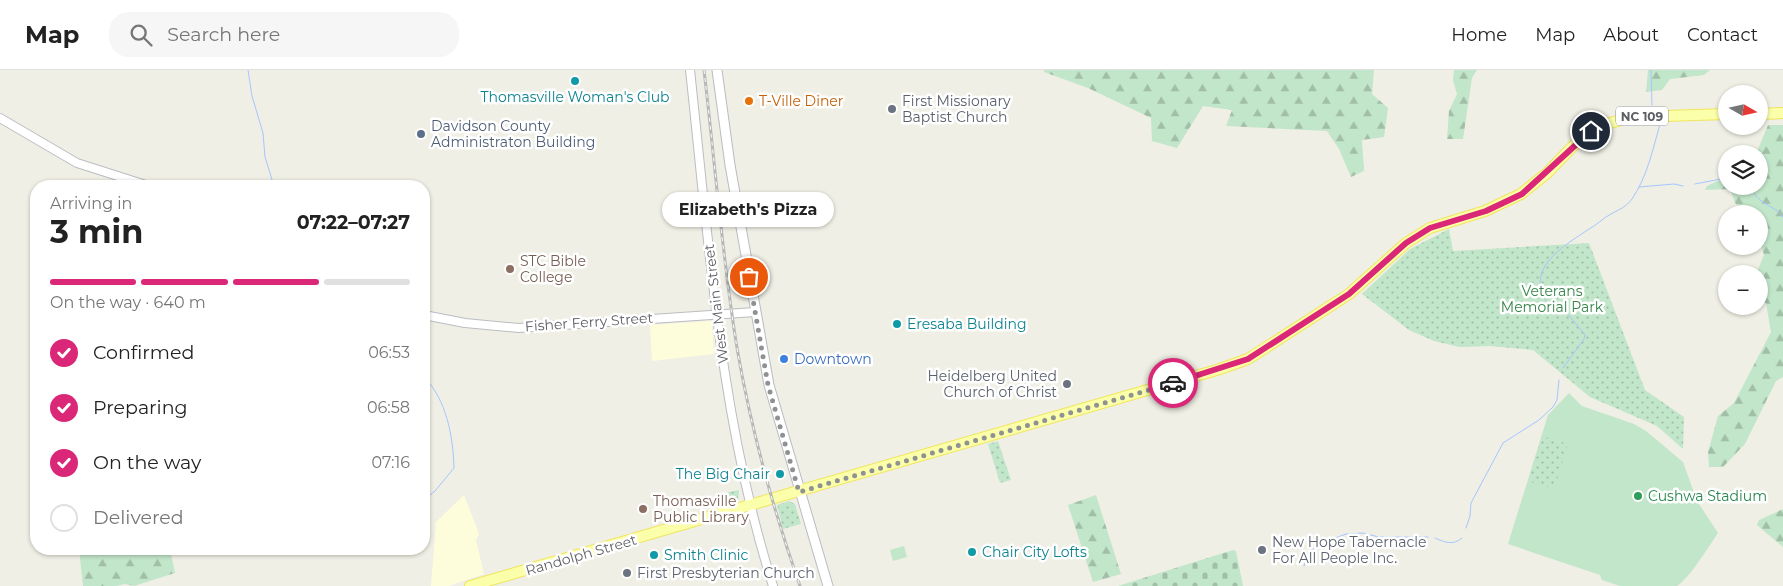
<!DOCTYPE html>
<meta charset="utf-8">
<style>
body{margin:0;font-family:Montserrat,sans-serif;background:#f6f6f6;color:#222;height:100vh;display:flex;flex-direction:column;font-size:19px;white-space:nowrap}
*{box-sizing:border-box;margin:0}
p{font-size:16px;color:#767676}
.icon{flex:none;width:28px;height:28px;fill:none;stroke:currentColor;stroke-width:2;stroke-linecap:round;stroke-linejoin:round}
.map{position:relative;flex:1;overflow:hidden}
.side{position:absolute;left:30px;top:110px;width:400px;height:375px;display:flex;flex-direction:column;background:#fff;border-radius:20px;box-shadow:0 1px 4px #0004}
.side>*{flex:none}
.needle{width:32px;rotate:99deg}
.controls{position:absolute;left:1718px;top:15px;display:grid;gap:10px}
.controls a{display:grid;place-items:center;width:50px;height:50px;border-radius:50%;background:#fff;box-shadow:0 1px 4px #0004;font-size:25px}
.pin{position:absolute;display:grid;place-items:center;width:42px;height:42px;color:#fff;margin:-21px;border:2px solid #fff;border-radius:50%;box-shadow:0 1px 5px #0007}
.courier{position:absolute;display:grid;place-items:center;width:50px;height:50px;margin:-25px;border:4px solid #db2777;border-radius:50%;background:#fff;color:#222;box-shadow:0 1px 6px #0007}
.bubble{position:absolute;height:35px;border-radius:18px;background:#fff;box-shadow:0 1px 4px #0004;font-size:16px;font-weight:700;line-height:35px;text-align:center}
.headline em{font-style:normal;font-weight:700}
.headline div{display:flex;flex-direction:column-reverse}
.headline{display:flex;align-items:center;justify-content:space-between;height:85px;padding:0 20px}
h1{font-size:32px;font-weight:700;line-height:38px}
.bar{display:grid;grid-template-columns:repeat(4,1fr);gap:8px 5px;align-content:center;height:60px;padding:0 20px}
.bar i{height:6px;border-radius:4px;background:#e0e0e0}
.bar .active{background:#db2777}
.bar p{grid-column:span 4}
ol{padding:0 20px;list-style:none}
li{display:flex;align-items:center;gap:15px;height:55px}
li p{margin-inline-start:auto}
li .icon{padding:5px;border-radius:50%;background:#db2777;color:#fff;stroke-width:4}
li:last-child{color:#767676}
li i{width:28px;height:28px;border:2px solid #e0e0e0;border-radius:50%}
header{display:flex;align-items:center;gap:30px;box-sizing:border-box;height:70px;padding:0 25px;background:#fff;border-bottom:1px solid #e0e0e0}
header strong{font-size:24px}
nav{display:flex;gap:28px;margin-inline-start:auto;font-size:18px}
.search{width:350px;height:45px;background:#f6f6f6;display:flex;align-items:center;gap:12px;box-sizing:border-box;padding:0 18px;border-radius:20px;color:#767676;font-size:19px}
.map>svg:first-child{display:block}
.commercial{fill:#fefddb}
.grass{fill:#c2e6c9}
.forest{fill:url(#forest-firs)}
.cemetery{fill:url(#cemetery-stones)}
.park{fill:url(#park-dots)}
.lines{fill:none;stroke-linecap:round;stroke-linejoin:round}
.stream{stroke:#a5c6ff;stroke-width:1}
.tertiary-casing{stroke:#bcbdc3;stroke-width:10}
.secondary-casing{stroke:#babcc3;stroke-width:11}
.primary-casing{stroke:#f1e55c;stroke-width:12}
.tertiary{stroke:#fff;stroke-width:8}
.secondary{stroke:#fff;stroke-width:9}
.primary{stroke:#fbffaa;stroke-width:10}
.rail-casing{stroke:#b7b8b8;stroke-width:3}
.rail{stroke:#fff;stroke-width:1;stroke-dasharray:4;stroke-linecap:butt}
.done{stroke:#909192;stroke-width:5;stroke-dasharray:0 9}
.route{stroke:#db2777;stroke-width:6}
.culture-dot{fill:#0f9aa8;stroke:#fff;stroke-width:2}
.food-dot{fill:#e8710a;stroke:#fff;stroke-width:2}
.worship-dot{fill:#6b7280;stroke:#fff;stroke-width:2}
.service-dot{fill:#5c6f8a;stroke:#fff;stroke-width:2}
.education-dot{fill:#8d6e63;stroke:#fff;stroke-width:2}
.shop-dot{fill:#3f7fe0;stroke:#fff;stroke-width:2}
.leisure-dot{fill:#2e9e5b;stroke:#fff;stroke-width:2}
.labels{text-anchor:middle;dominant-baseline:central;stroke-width:5;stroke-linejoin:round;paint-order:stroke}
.shield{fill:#fff;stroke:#8e8f93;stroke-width:1}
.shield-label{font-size:12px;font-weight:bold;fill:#5d5f65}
.culture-label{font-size:14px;fill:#0d838f;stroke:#fff;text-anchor:start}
.food-label{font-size:14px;fill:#c56008;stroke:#fff;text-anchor:start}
.worship-label{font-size:14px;fill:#5b616d;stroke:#fff;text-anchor:start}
.service-label{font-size:14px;fill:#4e5e75;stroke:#fff;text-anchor:start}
.education-label{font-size:14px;fill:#785e54;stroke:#fff;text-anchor:start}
.park-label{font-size:14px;fill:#358449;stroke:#fff}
.street-label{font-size:14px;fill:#5d5f65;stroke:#fff}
.shop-label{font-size:14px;fill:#366cbe;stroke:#fff;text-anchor:start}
.leisure-label{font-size:14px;fill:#27864d;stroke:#fff;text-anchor:start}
</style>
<header>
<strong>Map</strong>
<div class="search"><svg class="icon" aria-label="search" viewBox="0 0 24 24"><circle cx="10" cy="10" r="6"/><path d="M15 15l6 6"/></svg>Search here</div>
<nav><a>Home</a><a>Map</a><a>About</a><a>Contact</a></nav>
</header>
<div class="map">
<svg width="1783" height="516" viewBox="0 0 1783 516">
<defs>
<pattern id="forest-firs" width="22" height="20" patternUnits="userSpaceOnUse" patternTransform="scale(1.25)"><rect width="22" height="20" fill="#c2e6c9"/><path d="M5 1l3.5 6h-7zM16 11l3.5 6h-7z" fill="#a1bea7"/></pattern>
<pattern id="cemetery-stones" width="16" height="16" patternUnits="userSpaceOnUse" patternTransform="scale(1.25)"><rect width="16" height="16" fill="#c2e6c9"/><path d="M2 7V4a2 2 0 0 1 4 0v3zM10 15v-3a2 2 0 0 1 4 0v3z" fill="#a1bea7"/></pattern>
<pattern id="park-dots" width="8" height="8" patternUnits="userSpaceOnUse" patternTransform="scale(1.25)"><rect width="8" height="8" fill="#c2e6c9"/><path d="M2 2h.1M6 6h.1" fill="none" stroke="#a1bea7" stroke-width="1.8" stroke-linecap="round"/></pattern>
</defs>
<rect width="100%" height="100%" fill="#efefe5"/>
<!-- commercial -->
<path class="commercial" d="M709 251 712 253 714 284 652 291 650 255Z
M464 425 479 464 476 470 484 504 449 516H431L436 452Z"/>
<!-- grass -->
<path class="grass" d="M1569 323 1582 336 1634 354 1646 361 1683 392 1697 431 1718 463C1708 477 1690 508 1677 516H1620L1602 510 1600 505 1508 474 1548 345Z
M904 476 907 487 893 491 890 480Z"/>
<!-- forest -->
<path class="forest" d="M1044 0H1374L1372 24 1388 38 1384 67 1362 70 1364 101 1351 107 1339 79 1327 61 1226 56 1232 40 1203 36 1177 78 1152 71 1151 48 1088 18 1044 2Z
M1454 0H1477L1472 8 1463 69H1447L1449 41 1457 24 1453 10Z
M1648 0H1710L1704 5 1670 9 1662 20 1646 22Z
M1768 55H1783V307L1776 311 1745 374 1723 397H1709L1708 382 1718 346 1734 333 1771 262 1766 233 1759 231V204H1756L1764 185 1759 167V144H1747L1735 133 1730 119 1705 120 1707 116 1726 107V116H1759V84H1756Z
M1096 425 1121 504 1093 512 1068 435Z
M1783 439V477L1757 455 1759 450Z
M79 479H170L175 503 134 516 125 514 116 516H83Z"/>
<!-- cemetery -->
<path class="cemetery" d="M1233 480 1236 481 1243 516H1118Z"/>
<!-- park -->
<path class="park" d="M1449 159 1453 181 1589 173 1645 320 1684 347 1683 379 1657 356 1590 327 1533 280 1490 276 1460 277 1434 271 1409 260 1362 224 1410 179Z
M1542 366 1568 374 1554 419 1528 411Z
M998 371 1011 410 1000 413 988 374Z
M739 420 738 431 723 436 720 424Z
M789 431 795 434 801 454 783 459 777 435Z"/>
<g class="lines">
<!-- stream -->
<path class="stream" d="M248 0 252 26 263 63 265 87 274 116
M1651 0 1652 35
M1695 114 1726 108
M1750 116C1759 137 1773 133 1783 147
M1639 117 1674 114 1683 116
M1563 298 1584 269 1585 265C1583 262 1568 244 1565 242 1554 237 1545 235 1541 221 1534 191 1569 173 1589 159 1597 155 1603 148 1611 144 1620 139 1626 137 1632 129 1647 107 1653 79 1660 54
M424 307C447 330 453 367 454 398L435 421 424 430
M1466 458 1470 446 1471 433 1503 373 1539 350 1553 337 1557 330 1559 310
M1435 468C1444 472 1453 476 1462 468
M1304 496 1308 482 1325 472 1346 464 1363 463 1379 467H1428"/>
<defs>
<path id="tertiary" d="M690 0C709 173 720 350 773 516
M0 48 77 93 149 116
M424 245 465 253 519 258 755 242"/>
<path id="secondary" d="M717 0 730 95 769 315 828 516"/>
<path id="primary" d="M1759 44 1783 43
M470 516 1220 299 1248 289 1349 224 1406 173 1430 158 1485 141 1521 124 1547 103 1578 71 1602 55 1634 47 1726 44"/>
</defs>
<!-- tertiary casing -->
<use href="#tertiary" class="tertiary-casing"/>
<!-- secondary casing -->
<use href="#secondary" class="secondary-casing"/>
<!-- primary casing -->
<use href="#primary" class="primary-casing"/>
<!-- tertiary -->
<use href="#tertiary" class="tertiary"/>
<!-- secondary -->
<use href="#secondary" class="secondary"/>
<!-- primary -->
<use href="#primary" class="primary"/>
<defs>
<path id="rail" d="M704 0C715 93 722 186 737 278 751 359 773 439 800 516"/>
</defs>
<!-- rail casing -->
<use href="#rail" class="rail-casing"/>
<!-- rail -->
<use href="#rail" class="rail"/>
</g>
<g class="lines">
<!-- done -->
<path class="done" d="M749 207 768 315 799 422 1173 313"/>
<!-- route -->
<path class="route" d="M1173 313 1248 289 1349 224 1406 173 1430 158 1486 141 1522 124 1591 61"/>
</g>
<!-- markers -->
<g class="culture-dot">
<circle cx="575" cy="11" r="5"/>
<circle cx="897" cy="254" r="5"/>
<circle cx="780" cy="404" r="5"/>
<circle cx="972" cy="482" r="5"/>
<circle cx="654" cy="485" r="5"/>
</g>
<circle class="food-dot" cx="749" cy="31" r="5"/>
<g class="worship-dot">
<circle cx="892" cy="39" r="5"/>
<circle cx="1067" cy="314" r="5"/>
<circle cx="1262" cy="480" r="5"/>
<circle cx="627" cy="503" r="5"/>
</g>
<circle class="service-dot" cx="421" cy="64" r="5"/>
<g class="education-dot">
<circle cx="510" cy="199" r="5"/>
<circle cx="643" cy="439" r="5"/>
</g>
<circle class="shop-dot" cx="784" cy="289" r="5"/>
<circle class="leisure-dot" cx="1638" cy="426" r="5"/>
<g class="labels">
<!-- shield labels -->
<rect class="shield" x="1616" y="36.5" width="52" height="19" rx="4"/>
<g class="shield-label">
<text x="1642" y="46">NC 109</text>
</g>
<!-- culture labels -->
<g class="culture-label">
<text x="575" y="27" text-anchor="middle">Thomasville Woman's Club</text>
<text x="907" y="254">Eresaba Building</text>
<text x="770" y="404" text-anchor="end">The Big Chair</text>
<text x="982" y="482">Chair City Lofts</text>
<text x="664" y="485">Smith Clinic</text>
</g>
<!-- food labels -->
<g class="food-label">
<text x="759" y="31">T-Ville Diner</text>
</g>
<!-- worship labels -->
<g class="worship-label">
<text x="902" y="31">First Missionary<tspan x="902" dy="16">Baptist Church</tspan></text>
<text x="1057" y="306" text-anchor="end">Heidelberg United<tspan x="1057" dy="16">Church of Christ</tspan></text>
<text x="1272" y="472">New Hope Tabernacle<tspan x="1272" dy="16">For All People Inc.</tspan></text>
<text x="637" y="503">First Presbyterian Church</text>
</g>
<!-- service labels -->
<g class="service-label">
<text x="431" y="56">Davidson County<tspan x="431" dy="16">Administraton Building</tspan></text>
</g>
<!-- education labels -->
<g class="education-label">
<text x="520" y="191">STC Bible<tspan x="520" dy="16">College</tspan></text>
<text x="653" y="431">Thomasville<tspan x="653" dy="16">Public Library</tspan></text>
</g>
<!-- park labels -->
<g class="park-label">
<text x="1552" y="221">Veterans<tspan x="1552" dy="16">Memorial Park</tspan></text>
</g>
<!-- street labels -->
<g class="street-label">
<text transform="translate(716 234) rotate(-97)">West Main Street</text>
<text transform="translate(589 252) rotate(-4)">Fisher Ferry Street</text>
<text transform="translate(581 485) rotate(-16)">Randolph Street</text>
</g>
<!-- shop labels -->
<g class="shop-label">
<text x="794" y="289">Downtown</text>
</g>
<!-- leisure labels -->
<g class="leisure-label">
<text x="1648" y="426">Cushwa Stadium</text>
</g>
</g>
</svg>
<div class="controls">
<a><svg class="needle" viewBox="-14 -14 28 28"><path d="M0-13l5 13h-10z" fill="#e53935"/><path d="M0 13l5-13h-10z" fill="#767676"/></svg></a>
<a><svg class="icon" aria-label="layers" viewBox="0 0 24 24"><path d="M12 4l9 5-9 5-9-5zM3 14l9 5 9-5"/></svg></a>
<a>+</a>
<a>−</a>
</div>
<div class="pin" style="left:749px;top:207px;background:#ea580c"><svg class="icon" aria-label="bag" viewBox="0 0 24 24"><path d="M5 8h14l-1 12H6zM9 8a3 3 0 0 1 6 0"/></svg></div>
<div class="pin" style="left:1591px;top:61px;background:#1f2937"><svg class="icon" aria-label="home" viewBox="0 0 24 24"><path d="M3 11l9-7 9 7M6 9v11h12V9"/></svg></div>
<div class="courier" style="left:1173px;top:313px"><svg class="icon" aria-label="car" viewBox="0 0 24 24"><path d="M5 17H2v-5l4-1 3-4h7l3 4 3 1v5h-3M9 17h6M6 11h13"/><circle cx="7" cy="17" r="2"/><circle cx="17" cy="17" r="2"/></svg></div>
<div class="bubble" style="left:662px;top:122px;width:172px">Elizabeth's Pizza</div>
<section class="side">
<div class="headline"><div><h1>3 min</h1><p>Arriving in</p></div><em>07:22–07:27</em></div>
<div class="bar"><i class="active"></i><i class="active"></i><i class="active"></i><i></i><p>On the way · 640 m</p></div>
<ol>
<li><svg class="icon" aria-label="check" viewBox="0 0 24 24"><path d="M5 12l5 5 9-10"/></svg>Confirmed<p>06:53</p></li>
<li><svg class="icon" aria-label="check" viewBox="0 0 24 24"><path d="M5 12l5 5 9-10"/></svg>Preparing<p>06:58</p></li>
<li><svg class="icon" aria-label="check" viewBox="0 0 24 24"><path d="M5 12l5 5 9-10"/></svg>On the way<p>07:16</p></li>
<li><i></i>Delivered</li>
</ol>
</section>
</div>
